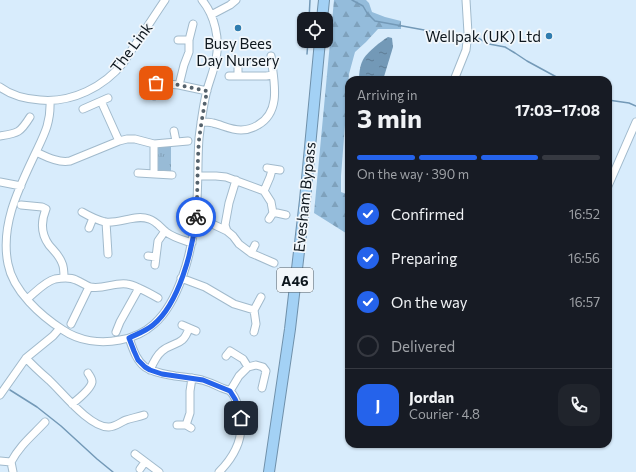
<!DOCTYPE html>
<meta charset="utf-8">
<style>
body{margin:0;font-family:Commissioner,sans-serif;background:#20242c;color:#f1f3f6;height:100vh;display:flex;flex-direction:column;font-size:15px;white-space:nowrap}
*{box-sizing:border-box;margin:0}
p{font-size:13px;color:#9ea1a6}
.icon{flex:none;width:22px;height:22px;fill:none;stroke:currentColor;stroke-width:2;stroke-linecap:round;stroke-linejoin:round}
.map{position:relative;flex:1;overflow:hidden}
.side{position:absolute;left:345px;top:76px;width:267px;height:372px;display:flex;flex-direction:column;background:#171b24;border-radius:12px;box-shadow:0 1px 3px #0004}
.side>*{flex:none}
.fabs{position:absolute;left:297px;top:12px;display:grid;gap:8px}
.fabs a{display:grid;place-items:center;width:36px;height:36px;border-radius:8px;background:#171b24;box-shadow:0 1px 3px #0004;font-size:20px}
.pin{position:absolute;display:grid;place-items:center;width:34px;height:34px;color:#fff;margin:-17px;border-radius:8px;box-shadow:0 2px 6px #0006}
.courier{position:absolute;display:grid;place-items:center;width:40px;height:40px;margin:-20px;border:3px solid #2563eb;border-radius:50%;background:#fff;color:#222;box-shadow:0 1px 5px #0007}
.headline em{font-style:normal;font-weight:700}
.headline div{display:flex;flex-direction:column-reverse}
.headline{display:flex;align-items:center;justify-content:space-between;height:68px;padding:0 12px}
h1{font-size:26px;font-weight:700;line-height:30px}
.bar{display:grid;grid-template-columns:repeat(4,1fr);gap:6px 4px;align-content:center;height:48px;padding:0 12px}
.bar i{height:5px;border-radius:3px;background:#363941}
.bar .on{background:#2563eb}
.bar p{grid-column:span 4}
.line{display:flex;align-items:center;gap:10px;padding:0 12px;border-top:1px solid #363941}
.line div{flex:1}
.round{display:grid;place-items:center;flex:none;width:42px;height:42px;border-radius:12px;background:#20242c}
ol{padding:0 12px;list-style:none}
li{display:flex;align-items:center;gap:12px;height:44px}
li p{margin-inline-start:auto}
li .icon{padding:4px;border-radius:50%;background:#2563eb;color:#fff;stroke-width:4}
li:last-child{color:#9ea1a6}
li i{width:22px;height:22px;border:2px solid #363941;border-radius:50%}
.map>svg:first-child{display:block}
.grass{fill:url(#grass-tufts)}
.forest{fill:url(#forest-firs)}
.water{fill:url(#water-ripples)}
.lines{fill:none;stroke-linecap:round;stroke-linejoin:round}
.stream{stroke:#7399b7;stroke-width:1.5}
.minor-casing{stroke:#a1bacc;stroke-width:9}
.highway-casing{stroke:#6f90aa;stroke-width:12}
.minor{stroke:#fff;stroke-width:7}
.highway{stroke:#a3d1f5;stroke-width:10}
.done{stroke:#55626c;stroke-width:4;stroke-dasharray:0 7.2}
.route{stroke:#2563eb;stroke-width:5}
.poi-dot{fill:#2f7caf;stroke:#f2f7fb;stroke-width:1.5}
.labels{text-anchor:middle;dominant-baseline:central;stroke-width:3.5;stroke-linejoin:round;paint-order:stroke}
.shield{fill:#f2f7fb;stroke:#525a60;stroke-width:1}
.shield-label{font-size:14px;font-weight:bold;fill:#0e171e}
.poi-label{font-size:15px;fill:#0e171e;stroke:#f2f7fb;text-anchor:end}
.street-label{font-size:15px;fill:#0e171e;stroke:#f2f7fb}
</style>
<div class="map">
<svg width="636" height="472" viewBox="0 0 636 472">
<defs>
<pattern id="grass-tufts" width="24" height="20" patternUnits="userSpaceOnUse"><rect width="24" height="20" fill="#98bbd6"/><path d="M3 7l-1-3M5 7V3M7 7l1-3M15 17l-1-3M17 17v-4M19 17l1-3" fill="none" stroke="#82a0b7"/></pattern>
<pattern id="forest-firs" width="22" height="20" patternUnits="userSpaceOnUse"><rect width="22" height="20" fill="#94bcdb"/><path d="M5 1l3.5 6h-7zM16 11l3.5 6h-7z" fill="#7ea1bc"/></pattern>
<pattern id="water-ripples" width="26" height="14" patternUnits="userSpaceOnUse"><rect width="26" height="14" fill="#7399b7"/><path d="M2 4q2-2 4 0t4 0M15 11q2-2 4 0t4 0" fill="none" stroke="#5d7c94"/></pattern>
</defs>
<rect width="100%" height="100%" fill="#d8ecfc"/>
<!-- grass -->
<path class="grass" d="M171 145V172L156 170 157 147Z"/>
<!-- forest -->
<path class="forest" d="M334 0H366L369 3 372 12 385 17 401 21V29H378L366 42 355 52 349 74 341 176V192L349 195V235L314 213Z"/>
<!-- water -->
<path class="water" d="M388 37 392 38 393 47 383 80H359C359 73 360 64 364 58 368 52 381 41 388 37Z"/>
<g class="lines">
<!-- stream -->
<path class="stream" d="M352 0 363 6 367 13 375 21 457 36H465
M309 19 310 0
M470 37 478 38 489 44 505 47 515 53 527 61 562 80
M307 54 308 41
M608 100 629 103 636 106
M10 390 37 407 61 426 97 459 113 472"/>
<defs>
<path id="minor" d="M211 15 230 5 236 0
M178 40H189
M147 75 156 83 179 85 207 91
M238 75V67
M229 76H266L273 75
M454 80 466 50 468 33 466 0
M179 85 184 65 189 52V40L193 24
M0 87C12 96 26 99 40 100 72 103 104 87 124 62 129 54 134 46 139 39 148 26 156 13 165 0
M154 96 156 83
M50 101C51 123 44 135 35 154 19 188 0 225 8 264 13 291 41 316 63 330 79 341 100 344 120 340 132 338 144 333 154 324 179 302 191 254 195 222 199 194 197 166 199 138 201 122 203 106 207 90 210 79 214 70 216 59 220 39 215 16 202 0
M101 101 119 141
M83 109 108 98
M201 122C205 122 209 122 213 123 222 125 231 130 241 130 247 130 253 128 258 125 283 111 273 78 271 56
M174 131 176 141
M0 136C18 133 20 133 30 117
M36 152C47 157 58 163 70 161L119 141 127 139H135L154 144 188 141
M267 168 280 170
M272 170 270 177 264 191 271 202 273 213
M138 173 172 175
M154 174V144
M198 176H216L226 177 264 191
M236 180 229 203 225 225 227 231 233 236 239 244 251 253 274 263
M0 182 21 186
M608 186 636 122
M21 205 42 207 46 209C41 221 41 234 49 245 54 251 59 255 62 263 64 267 64 273 64 278
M82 212C89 216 97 220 105 222 120 224 135 214 149 219 156 221 160 227 166 232 174 238 183 240 192 243
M269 219 273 213H277L286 215
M206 221 227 231
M106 222 108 254
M89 228 93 218
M251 253 255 245
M148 256 156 257 155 265
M156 257 158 241 165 231
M181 278 205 287 234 304 254 310
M27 299C35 293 44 282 55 279 61 278 70 277 76 280 81 282 85 285 90 287 103 290 114 282 127 284 135 285 151 294 158 298
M71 324 89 287
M182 325 196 331
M116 332 120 322 139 288
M254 332 256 324 254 310 261 297
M129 338C133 349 136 360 145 367 154 373 165 374 175 376 184 377 193 378 202 380 209 382 216 385 222 388 225 389 228 390 230 391 237 398 241 414 241 423 242 442 232 459 219 472
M226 356 230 351 243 359 248 367 256 365 263 367 266 371 262 388
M26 358C33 366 41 373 49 380 62 392 90 428 109 427 115 427 121 422 126 420 132 418 138 417 144 415
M150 370C153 363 156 356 162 351 174 341 183 347 189 328
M230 391 239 376 248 367
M0 395 26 358 53 336 60 328
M72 404C77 400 91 389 92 382 92 378 89 375 88 373
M177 425H186L191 428
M186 425 190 413V391L192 378
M135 454 159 472
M0 461 11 462
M140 469 145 462
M13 472 11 462C20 445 32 436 45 422"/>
<path id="highway" d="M322 19 324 0
M269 472 290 329 305 200 320 41"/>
</defs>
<!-- minor casing -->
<use href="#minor" class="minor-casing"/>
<!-- highway casing -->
<use href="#highway" class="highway-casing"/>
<!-- minor -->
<use href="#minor" class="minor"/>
<!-- highway -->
<use href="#highway" class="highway"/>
</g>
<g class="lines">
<!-- done -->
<path class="done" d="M156 83 179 85 207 91C204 107 201 124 199 140 197 166 198 192 196 217"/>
<!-- route -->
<path class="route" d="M196 217C193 249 179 304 153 325 146 331 137 334 129 338L134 351 138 360 145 367 150 370 162 374 203 380 230 391 235 399 238 406 241 418"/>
</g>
<!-- markers -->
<g class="poi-dot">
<circle cx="238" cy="28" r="4"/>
<circle cx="549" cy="36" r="4"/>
</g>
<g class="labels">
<!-- shield labels -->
<rect class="shield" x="277" y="268" width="36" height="24" rx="3"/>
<g class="shield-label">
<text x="295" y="280">A46</text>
</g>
<!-- poi labels -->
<g class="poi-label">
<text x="541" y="36">Wellpak (UK) Ltd</text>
<text x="238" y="43" text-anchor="middle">Busy Bees<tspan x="238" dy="17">Day Nursery</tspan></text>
</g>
<!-- street labels -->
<g class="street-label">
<text transform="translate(131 47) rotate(-53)">The Link</text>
<text transform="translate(304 197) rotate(-84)">Evesham Bypass</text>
</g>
</g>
</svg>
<div class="fabs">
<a><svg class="icon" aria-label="locate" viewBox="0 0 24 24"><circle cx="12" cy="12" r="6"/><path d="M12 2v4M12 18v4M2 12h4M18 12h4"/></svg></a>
</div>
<div class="pin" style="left:156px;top:83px;background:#ea580c"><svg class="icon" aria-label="bag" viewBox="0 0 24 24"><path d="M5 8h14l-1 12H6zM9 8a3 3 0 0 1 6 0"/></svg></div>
<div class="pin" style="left:241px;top:418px;background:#1f2937"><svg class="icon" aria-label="home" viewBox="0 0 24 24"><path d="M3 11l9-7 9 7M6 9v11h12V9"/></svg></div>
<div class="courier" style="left:196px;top:217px"><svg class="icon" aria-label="bike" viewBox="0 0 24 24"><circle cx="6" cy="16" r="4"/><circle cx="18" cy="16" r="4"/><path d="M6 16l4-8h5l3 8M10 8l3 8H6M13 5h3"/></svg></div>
<section class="side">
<div class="headline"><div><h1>3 min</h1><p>Arriving in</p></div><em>17:03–17:08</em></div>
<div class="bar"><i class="on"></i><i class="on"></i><i class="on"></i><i></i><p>On the way · 390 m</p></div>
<ol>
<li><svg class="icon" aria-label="check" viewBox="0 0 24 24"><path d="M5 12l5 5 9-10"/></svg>Confirmed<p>16:52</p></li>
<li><svg class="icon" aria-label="check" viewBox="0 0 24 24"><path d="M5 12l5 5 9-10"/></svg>Preparing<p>16:56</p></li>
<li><svg class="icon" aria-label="check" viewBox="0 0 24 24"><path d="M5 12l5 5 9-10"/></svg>On the way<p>16:57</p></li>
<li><i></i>Delivered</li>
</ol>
<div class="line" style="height:72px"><b class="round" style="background:#2563eb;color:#fff">J</b><div><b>Jordan</b><p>Courier · 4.8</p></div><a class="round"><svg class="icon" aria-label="phone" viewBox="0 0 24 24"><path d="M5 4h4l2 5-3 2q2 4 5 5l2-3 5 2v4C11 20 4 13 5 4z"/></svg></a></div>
</section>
</div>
